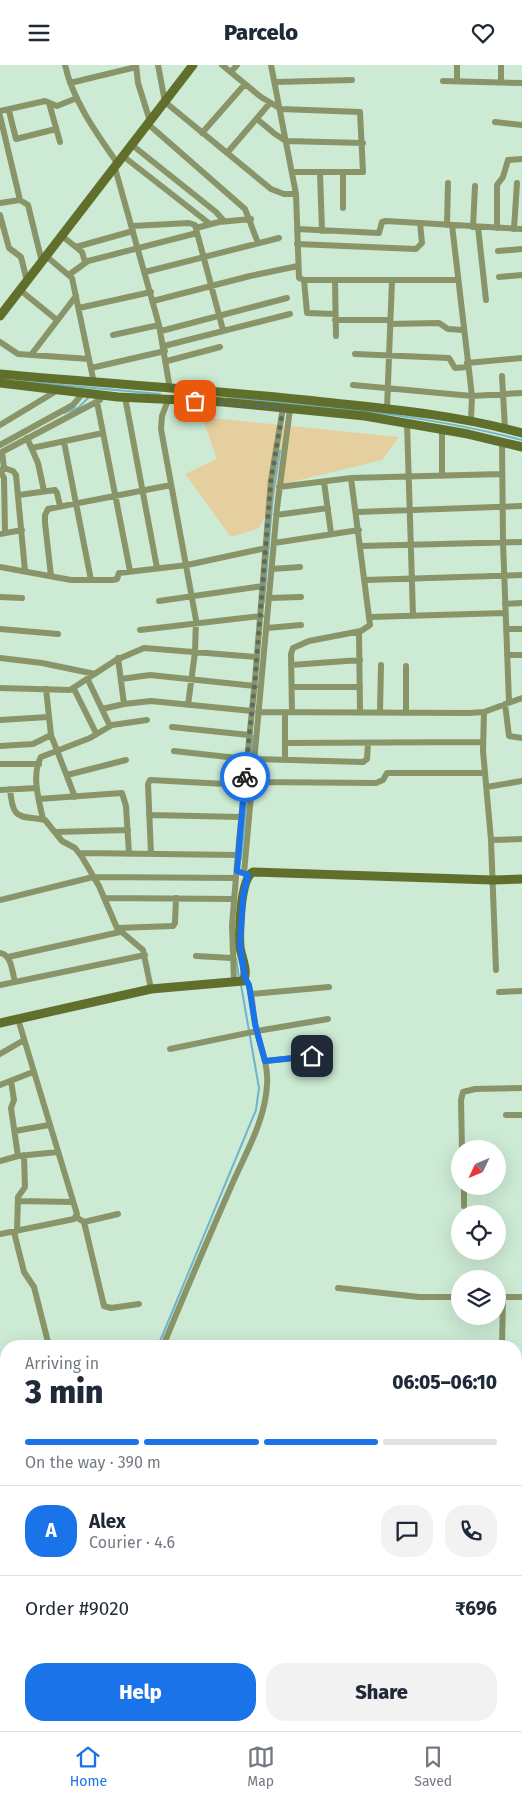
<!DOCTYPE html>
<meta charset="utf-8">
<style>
body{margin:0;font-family:"Fira Sans",sans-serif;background:#f2f2f3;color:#1f2937;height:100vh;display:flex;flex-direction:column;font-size:19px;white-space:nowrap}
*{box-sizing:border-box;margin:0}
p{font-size:16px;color:#747a83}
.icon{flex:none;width:28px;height:28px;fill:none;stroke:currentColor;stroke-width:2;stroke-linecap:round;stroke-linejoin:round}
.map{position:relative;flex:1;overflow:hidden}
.sheet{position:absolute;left:0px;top:1275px;width:522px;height:391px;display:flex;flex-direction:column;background:#fff;border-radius:20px 20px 0 0;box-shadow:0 5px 20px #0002}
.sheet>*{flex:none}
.needle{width:32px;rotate:226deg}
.buttons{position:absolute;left:451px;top:1075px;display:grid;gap:10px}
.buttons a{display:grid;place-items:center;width:55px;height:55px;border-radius:50%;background:#fff;box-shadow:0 5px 20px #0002;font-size:25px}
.pin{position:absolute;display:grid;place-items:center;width:42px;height:42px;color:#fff;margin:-21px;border-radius:10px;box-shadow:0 2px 8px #0006}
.courier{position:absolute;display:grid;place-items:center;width:50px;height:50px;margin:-25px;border:4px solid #1a73e8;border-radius:50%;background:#fff;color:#222;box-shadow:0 1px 6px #0007}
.summary em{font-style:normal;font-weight:800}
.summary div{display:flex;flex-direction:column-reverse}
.summary{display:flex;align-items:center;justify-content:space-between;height:85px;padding:0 25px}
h1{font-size:32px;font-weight:800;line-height:38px}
.bar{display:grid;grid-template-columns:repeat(4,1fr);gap:8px 5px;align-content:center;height:60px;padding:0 25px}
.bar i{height:6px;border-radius:4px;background:#e0e1e3}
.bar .active{background:#1a73e8}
.bar p{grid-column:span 4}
.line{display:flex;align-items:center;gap:12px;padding:0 25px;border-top:1px solid #e0e1e3}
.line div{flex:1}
.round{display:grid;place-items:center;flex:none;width:52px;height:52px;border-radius:20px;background:#f2f2f3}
.primary-button{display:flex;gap:10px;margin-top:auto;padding:10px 25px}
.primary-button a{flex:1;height:58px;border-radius:20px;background:#1a73e8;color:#fff;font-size:20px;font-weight:800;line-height:58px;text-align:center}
.primary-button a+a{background:#f2f2f3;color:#1f2937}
header{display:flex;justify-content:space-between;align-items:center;height:65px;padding:0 25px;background:#fff;font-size:22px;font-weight:800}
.tab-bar{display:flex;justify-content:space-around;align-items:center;height:70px;border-top:1px solid #e0e1e3;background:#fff;font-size:14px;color:#747a83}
.tab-bar a{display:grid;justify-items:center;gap:2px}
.tab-bar .active{color:#1a73e8}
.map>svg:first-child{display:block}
.green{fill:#e5cf9e}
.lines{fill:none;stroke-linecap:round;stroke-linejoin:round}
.stream{stroke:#6eb5cb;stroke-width:2}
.street{stroke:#899469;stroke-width:6}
.secondary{stroke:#606f2b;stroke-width:9}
.done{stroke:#5b6d60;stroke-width:5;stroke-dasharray:0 9}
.route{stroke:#1a73e8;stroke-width:6}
</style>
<header><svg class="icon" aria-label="menu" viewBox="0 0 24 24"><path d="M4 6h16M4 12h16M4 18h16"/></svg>Parcelo<svg class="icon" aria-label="heart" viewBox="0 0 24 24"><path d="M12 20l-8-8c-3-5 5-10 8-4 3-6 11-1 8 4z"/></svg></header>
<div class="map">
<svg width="522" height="1666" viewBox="0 0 522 1666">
<rect width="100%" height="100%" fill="#ccead4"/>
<!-- green -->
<path class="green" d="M202 352 399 372 382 395 283 419 259 463 231 472 185 409 217 394Z
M516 1643H522V1666H447L448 1660H516Z"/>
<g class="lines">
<!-- stream -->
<path class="stream" d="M17 316 160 329
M183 331 221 333
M228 333C327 341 426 350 522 375
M64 348 78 343 89 332
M264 537 273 429 280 386
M241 794 253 671
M236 893 239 913
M158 1281 256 1045 259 1023 241 920
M22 1666 25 1660"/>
<!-- street -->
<path class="street" d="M65 0C73 36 97 69 118 99
M136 0 138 18 150 56
M158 0 165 37 271 124 284 129H296
M222 0 261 32 281 44 360 47 363 107H292
M271 0 296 129 299 213 304 215H457
M457 0V16
M501 0V17
M231 7 237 0
M443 16 522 18
M275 17 352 15
M70 18 136 2
M49 38 60 77
M0 46 45 36 57 41 77 33
M9 46 16 74 56 64
M0 51 20 135
M257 54 275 69 286 76 363 78
M495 57 522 60
M148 59 245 144 258 178
M202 68 245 19
M132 80 216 147 224 156
M227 88 270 38
M123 91 210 159
M115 103 159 260 170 324
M320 107 322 166
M343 108V143
M0 138 20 135 28 140 42 197
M0 150 9 183 21 192 27 216
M447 160 448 118
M452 160 472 331 471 355
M132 161 189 158 195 160 223 265
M473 162 475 121
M478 162 486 235
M196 163 219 157 251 154
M497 163V120L503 112 508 95 522 94
M297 164 379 168 382 157 386 156 522 164
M514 164 517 118
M62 171 82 187 85 197
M297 179 416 184 422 178 420 158
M76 182 133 166
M498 186 522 184
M46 191 72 213 94 318
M145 207 279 173
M70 209 88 196 197 168
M499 212 522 210
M304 215 307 248 335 249
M335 215 336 271
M20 225 57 255
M153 236 250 211 298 201
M79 243 151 227
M335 255H390
M390 259 439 258 448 264 463 265
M161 266 287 233
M113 270 159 260
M0 277 18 289 89 294
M164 281 290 249
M355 289 449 293 455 303 468 302
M31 290 76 231
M167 296 220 282
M467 298 522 293
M91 303 165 286
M502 311 505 363
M353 320 472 331 522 328
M125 332 157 503
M168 335 162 351 161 364 196 555 195 587 188 640
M97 337 130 506
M387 343 392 215
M407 358 413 550
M0 360 58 325
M442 365V411
M27 373 38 398 44 426
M64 377 91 515
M502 377 503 477 509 637
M0 380 73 340 83 328
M32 383 103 368
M2 387 4 403 13 406 16 410 25 506
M0 388 100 335
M0 405 4 413 5 466
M324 417 331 468
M279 422 351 413 502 409
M19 430 55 425 57 428 60 441
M357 447 522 441
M276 450 328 443
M0 469 22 465
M274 478 359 465
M361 481 522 477
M0 502 71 515H113L117 514 119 508 187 500 266 483
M272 504 300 502
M51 511 45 458V450L48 444 171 420
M365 515 522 510
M0 532 22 533
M269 533 301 532
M159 536 263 521
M505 539 522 538
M370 552 505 548
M267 563 301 560
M0 564 58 569
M506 564H522
M140 565 261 551
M359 567 360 647
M507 590H522
M0 593 42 598 95 609
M118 593 124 639
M291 600 360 595
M121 614 150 610 255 621
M88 615 110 661
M292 622H360
M0 623 70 625 116 595 144 583 257 592
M46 624 51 670 75 732
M74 624 96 668
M505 639 509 671 522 673
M102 644 124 639 151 636 252 646
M258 647 469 648 484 647 522 633
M285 647V695
M292 647 291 589 293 583 309 576 361 566 370 560 351 413
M380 647 381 600
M484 647 483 686 491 775 496 905
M406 648V601
M0 655 48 652
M172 662 249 670
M285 678 483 677
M0 681 33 679 51 670
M174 686 246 694
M254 694 363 697 367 694 368 678
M0 699H39
M67 710 126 695
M251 717 376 718 383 715 387 708H485
M487 722 522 716
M10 724C13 757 19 750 45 755L62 776 75 783 82 792 99 821 117 863 143 885 151 924
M0 725 37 723
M39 734 122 728 126 741 129 789
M149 750 241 752
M43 754C39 736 31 710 41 692L90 673 112 660 147 655
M55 767 128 765
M491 775 522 774
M79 788 238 790
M151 789 148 719 150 715 244 720
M244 808 277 443 290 344
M104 833 234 834
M0 835 93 812 236 813
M117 863 173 861 175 858 176 833
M0 888C12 890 12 907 15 917
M196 891 232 893
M8 892 120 867
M234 917 232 860 239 776 255 615 271 415 283 343
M0 920 145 890
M499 927 522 926
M251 929 329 922
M170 984 257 966 328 954
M0 989 24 975
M265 996 327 990
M11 1016 14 1035 11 1043 18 1091
M0 1020 33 1007
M506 1050H522
M15 1066 49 1060
M462 1084 461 1035 463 1027 475 1024 522 1023
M0 1096 18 1091 58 1087
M464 1121V1141
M18 1136 73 1137
M76 1152 84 1157 104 1241 111 1243 139 1239
M84 1157 118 1149
M17 1166 18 1132 25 1122 24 1090
M14 1167 24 1207 34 1222 49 1281
M0 1169 74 1154 77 1149 18 954
M338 1223 419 1232H460
M498 1232H522
M163 1281C185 1228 207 1176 230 1124 244 1091 265 1057 267 1020 269 998 258 978 255 957 252 942 253 926 245 913
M502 1281 503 1232
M516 1346H522
M516 1365H522
M516 1631 522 1632
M43 1660 44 1666"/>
<!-- secondary -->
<path class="secondary" d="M0 251 193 0
M0 309C108 319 216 325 324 337 391 344 457 350 522 368
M0 318 118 332 223 337 365 351 468 369 522 382
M0 958 151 924 243 916C249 907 241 891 240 882 239 867 240 814 253 807L492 815 522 814"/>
</g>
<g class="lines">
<!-- done -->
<path class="done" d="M195 336 283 343 271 415 255 615 245 712"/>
<!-- route -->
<path class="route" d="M245 712 237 806 248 810 243 831 240 880 245 913 249 920 255 959 265 996 312 991"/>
</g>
</svg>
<div class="buttons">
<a><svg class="needle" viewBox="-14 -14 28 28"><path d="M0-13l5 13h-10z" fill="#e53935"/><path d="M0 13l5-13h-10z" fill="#747a83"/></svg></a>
<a><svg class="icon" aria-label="locate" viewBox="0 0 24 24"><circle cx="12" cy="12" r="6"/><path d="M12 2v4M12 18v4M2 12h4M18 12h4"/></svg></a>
<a><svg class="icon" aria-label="layers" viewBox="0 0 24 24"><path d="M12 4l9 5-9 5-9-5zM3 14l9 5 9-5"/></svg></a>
</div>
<div class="pin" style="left:195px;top:336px;background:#ea580c"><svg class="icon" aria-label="bag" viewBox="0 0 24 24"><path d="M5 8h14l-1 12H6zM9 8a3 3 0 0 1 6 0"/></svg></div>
<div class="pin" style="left:312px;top:991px;background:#1f2937"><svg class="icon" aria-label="home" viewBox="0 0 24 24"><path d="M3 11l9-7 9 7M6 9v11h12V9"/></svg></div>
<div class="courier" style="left:245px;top:712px"><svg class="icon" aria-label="bike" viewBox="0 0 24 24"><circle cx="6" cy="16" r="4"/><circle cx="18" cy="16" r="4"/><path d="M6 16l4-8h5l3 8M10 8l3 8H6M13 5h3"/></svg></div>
<section class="sheet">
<div class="summary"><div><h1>3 min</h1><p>Arriving in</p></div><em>06:05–06:10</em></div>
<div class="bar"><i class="active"></i><i class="active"></i><i class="active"></i><i></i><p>On the way · 390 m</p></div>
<div class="line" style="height:90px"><b class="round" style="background:#1a73e8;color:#fff">A</b><div><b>Alex</b><p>Courier · 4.6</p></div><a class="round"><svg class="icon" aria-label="chat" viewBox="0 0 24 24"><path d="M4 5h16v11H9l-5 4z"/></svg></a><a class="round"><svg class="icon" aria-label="phone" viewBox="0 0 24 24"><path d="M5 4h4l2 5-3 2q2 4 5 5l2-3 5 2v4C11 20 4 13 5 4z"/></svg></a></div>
<div class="line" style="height:65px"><div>Order #9020</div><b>₹696</b></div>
<div class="primary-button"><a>Help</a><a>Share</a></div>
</section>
</div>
<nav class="tab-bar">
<a class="active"><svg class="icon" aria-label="home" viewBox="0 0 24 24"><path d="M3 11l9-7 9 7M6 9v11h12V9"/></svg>Home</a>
<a><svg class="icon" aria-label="map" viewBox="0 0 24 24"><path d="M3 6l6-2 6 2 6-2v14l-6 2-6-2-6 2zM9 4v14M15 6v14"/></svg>Map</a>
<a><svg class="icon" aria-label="saved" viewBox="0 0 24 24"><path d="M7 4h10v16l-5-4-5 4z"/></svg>Saved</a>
</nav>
